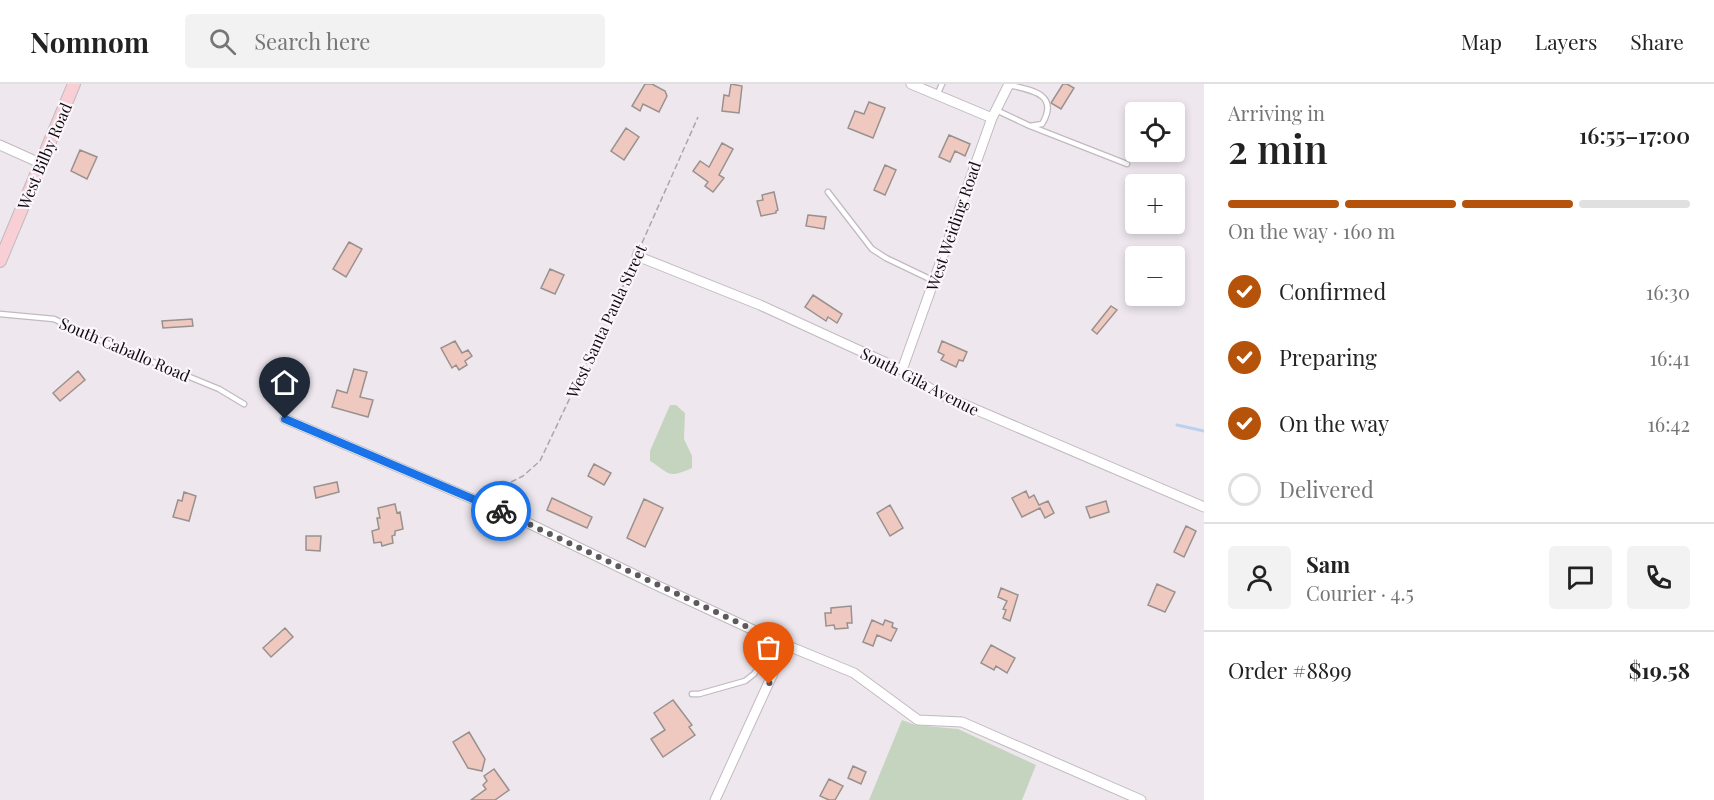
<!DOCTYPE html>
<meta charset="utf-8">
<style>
body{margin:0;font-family:"Playfair Display",serif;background:#f2f2f2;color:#222;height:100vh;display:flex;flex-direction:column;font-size:22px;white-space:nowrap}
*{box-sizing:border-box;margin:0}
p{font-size:20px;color:#767676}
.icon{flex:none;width:33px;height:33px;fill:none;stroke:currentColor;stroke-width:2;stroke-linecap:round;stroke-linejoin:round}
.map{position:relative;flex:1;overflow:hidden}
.drawer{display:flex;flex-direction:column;background:#fff;width:510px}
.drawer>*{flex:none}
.tools{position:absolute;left:1125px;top:18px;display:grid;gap:12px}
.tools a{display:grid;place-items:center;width:60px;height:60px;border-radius:6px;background:#fff;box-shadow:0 3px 9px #0003;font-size:30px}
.pin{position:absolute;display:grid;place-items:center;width:51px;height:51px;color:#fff;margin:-62px -26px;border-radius:50% 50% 50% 0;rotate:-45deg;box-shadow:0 0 6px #0007}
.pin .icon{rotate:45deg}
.courier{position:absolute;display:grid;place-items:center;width:60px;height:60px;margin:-30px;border:4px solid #1a73e8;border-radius:50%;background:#fff;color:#222;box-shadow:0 2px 8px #0007}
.overview em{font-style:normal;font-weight:600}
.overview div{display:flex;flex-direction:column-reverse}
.overview{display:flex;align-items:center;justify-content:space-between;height:102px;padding:0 24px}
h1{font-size:39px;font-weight:600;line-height:45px}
.bar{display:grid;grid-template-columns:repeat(4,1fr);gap:9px 6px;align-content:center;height:72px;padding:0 24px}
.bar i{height:8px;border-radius:4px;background:#e0e0e0}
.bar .current{background:#b45309}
.bar p{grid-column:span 4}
.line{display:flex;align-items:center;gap:15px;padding:0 24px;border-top:2px solid #e0e0e0}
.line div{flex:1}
.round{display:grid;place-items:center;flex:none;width:63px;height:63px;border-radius:6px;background:#f2f2f2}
ol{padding:0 24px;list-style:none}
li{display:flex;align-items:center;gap:18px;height:66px}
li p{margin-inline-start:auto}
li .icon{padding:6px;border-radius:50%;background:#b45309;color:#fff;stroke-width:4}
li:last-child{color:#767676}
li i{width:33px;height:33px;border:3px solid #e0e0e0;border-radius:50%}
header{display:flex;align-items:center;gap:36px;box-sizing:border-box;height:84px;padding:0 30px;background:#fff;border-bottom:2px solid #e0e0e0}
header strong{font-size:28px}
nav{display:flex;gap:33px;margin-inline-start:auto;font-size:21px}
.search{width:420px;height:54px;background:#f2f2f2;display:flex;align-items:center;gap:15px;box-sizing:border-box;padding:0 21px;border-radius:6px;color:#767676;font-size:22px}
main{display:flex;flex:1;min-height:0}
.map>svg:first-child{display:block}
.green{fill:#c4d4be}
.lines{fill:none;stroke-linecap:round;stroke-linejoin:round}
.stream{stroke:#bad1ed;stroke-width:3}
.building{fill:#efc8bf;stroke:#9a918f;stroke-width:1.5}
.lane-casing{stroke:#c1bac0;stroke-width:7}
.street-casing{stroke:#c1bac0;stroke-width:11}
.secondary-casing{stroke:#c1bac0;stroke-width:14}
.path{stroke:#aba6aa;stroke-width:1.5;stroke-dasharray:6 3;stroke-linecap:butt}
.lane{stroke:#fff;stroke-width:4.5}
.street{stroke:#fff;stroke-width:9}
.secondary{stroke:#f7cfd5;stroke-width:12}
.done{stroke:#5d595c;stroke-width:6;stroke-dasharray:0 10.8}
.route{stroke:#1a73e8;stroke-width:8}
.labels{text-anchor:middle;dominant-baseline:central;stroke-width:4.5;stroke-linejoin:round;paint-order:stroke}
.street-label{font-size:16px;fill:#0f0c0e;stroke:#fcf5fb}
</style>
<header>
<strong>Nomnom</strong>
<div class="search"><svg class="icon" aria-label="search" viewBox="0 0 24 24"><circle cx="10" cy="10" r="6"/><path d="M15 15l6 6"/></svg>Search here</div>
<nav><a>Map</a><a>Layers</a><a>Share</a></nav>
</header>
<main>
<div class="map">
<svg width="1204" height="716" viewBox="0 0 1204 716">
<rect width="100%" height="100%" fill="#eee8ee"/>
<!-- green -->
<path class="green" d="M670 321H676L685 329 684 355 692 372V384C667 395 671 390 650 377V367Z
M902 636 915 641 958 645 1036 681 1022 716H869Z"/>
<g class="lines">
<!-- stream -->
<path class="stream" d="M1177 341 1204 347"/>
</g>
<!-- building -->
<path class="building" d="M645 0H652L665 7 667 12 659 28 643 20 640 27 632 22Z
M731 0 742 2 739 29 722 27 724 11 729 12Z
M1063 0H1067L1074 4 1061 25 1051 19Z
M869 18 885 24 873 54 848 44 855 27 864 30Z
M626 44 639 53 624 76 611 67Z
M949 51 970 60 965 72 955 67 950 78 939 73Z
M722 59 733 65 719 91 724 94 713 108 705 102 708 98 693 87 700 77 709 83Z
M80 66 97 73 87 95 71 87Z
M885 81 896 86 885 111 874 106Z
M774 108 778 126 776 127V129L761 132 757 117 763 116 762 111Z
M808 131 826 133 824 145 806 142Z
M349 158 362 165 346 193 333 185Z
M550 185 564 191 555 210 541 204Z
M813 211 842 230 837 239 828 233 826 237 805 223Z
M1111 222 1117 226 1097 250 1092 246Z
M192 235 193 242 163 244 162 237Z
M455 257 462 269 468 266 472 272 465 277 467 281 459 286 456 281 452 284 441 264Z
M942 257 967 268 963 277 959 276 956 283 941 276 944 271 938 268Z
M354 285 367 288 360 313 373 316 368 333 332 323 337 306 347 309Z
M78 287 85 296 60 317 53 309Z
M594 380 611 389 604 401 588 392Z
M337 398 339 408 316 414 314 403Z
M1026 407 1029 414 1034 411 1039 421 1048 417 1054 429 1045 434 1040 424 1022 433 1012 414Z
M184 408 196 412 189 437 173 433 178 416 182 417Z
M552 414 592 433 587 444 547 426Z
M644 415 663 424 645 463 627 454Z
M1106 417 1109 428 1090 434 1086 423Z
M395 420 397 429 400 428 403 445 395 447V451L392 452 393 459 382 462 381 458 374 459 372 447 379 445 377 434H380L378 424Z
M890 421 903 444 890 452 877 429Z
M1186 442 1196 447 1184 473 1174 468Z
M306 452H321L320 467 306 466Z
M1157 500 1175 508 1165 528 1148 521Z
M1001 504 1018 511 1010 537 1003 534 1006 526 1003 525 1007 517 998 513Z
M851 522 852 539H847L848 544 835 545 834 541 826 542 825 529H831V524Z
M872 536 883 541 885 536 893 539 892 543 897 545 891 557 877 551 873 562 863 558Z
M285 544 293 553 271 573 263 564Z
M991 561 1015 574 1007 589 996 582 994 586 981 579Z
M673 616 692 641 689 643 695 651 663 673 651 655 665 646 654 629Z
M469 648 485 675 482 687 468 684 453 658Z
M853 682 866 688 861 700 848 694Z
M494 685 509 706 495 716H471L486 705 483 701 487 697 484 692Z
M829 695 843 702 835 716H829L820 712Z"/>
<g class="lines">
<defs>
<path id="lane" d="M1009 1C1031 6 1060 10 1042 40L1030 42
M937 11 942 0
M996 26 1030 42 1127 80
M828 108 872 165 886 174 934 197
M0 230 54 235 92 253 219 305 244 320
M692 610H699L745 597 754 590 777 557"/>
<path id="street" d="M911 0 992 34
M0 61 40 79
M639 167 637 172 760 221 902 286 937 309 1204 423
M902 286 992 34 1009 0
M285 335 524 437 656 501 786 561 854 589 918 636 962 638 1141 716
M492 423 503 402
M715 716 786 561"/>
<path id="secondary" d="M0 177 74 0"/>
</defs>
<!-- lane casing -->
<use href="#lane" class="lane-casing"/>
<!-- street casing -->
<use href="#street" class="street-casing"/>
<!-- secondary casing -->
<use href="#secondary" class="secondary-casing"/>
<!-- path -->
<path class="path" d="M642 159 698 33
M511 398 523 392 540 377 633 181"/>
<!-- lane -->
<use href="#lane" class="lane"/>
<!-- street -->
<use href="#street" class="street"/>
<!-- secondary -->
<use href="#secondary" class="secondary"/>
</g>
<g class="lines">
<!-- done -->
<path class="done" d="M501 427 786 561 769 600"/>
<!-- route -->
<path class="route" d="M285 335 501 427"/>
</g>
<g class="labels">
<!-- street labels -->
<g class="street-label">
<text transform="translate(44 72) rotate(-67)">West Bilby Road</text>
<text transform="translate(953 142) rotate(-71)">West Weiding Road</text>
<text transform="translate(606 237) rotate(-65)">West Santa Paula Street</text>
<text transform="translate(125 265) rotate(23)">South Caballo Road</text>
<text transform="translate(920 297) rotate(27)">South Gila Avenue</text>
</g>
</g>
</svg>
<div class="tools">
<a><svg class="icon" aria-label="locate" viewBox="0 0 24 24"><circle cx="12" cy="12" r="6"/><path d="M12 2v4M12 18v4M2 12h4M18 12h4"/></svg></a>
<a>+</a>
<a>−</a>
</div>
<div class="pin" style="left:769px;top:600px;background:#ea580c"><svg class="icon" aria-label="bag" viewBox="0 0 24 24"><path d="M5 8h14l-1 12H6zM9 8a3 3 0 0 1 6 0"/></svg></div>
<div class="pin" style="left:285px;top:335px;background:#1f2937"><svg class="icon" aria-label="home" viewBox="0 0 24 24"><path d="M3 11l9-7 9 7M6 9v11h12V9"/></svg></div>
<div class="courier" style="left:501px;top:427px"><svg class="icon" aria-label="bike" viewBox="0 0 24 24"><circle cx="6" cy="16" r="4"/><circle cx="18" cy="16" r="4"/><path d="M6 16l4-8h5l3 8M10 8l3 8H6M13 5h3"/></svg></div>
</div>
<section class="drawer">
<div class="overview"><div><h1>2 min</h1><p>Arriving in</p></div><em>16:55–17:00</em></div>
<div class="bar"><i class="current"></i><i class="current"></i><i class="current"></i><i></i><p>On the way · 160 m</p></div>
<ol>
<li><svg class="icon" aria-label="check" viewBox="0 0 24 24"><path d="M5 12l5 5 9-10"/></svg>Confirmed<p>16:30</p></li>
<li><svg class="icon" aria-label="check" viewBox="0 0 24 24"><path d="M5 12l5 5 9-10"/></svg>Preparing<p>16:41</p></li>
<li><svg class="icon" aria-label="check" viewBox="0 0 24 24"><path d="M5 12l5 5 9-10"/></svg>On the way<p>16:42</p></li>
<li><i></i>Delivered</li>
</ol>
<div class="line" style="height:108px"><a class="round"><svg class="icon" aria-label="person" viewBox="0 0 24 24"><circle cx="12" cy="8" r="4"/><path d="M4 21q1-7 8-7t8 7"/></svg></a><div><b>Sam</b><p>Courier · 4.5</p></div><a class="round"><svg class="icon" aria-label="chat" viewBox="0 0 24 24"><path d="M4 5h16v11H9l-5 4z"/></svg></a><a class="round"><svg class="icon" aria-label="phone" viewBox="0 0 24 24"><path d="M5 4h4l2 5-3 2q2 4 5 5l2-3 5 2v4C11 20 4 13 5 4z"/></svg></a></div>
<div class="line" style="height:78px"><div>Order #8899</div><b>$19.58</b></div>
</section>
</main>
